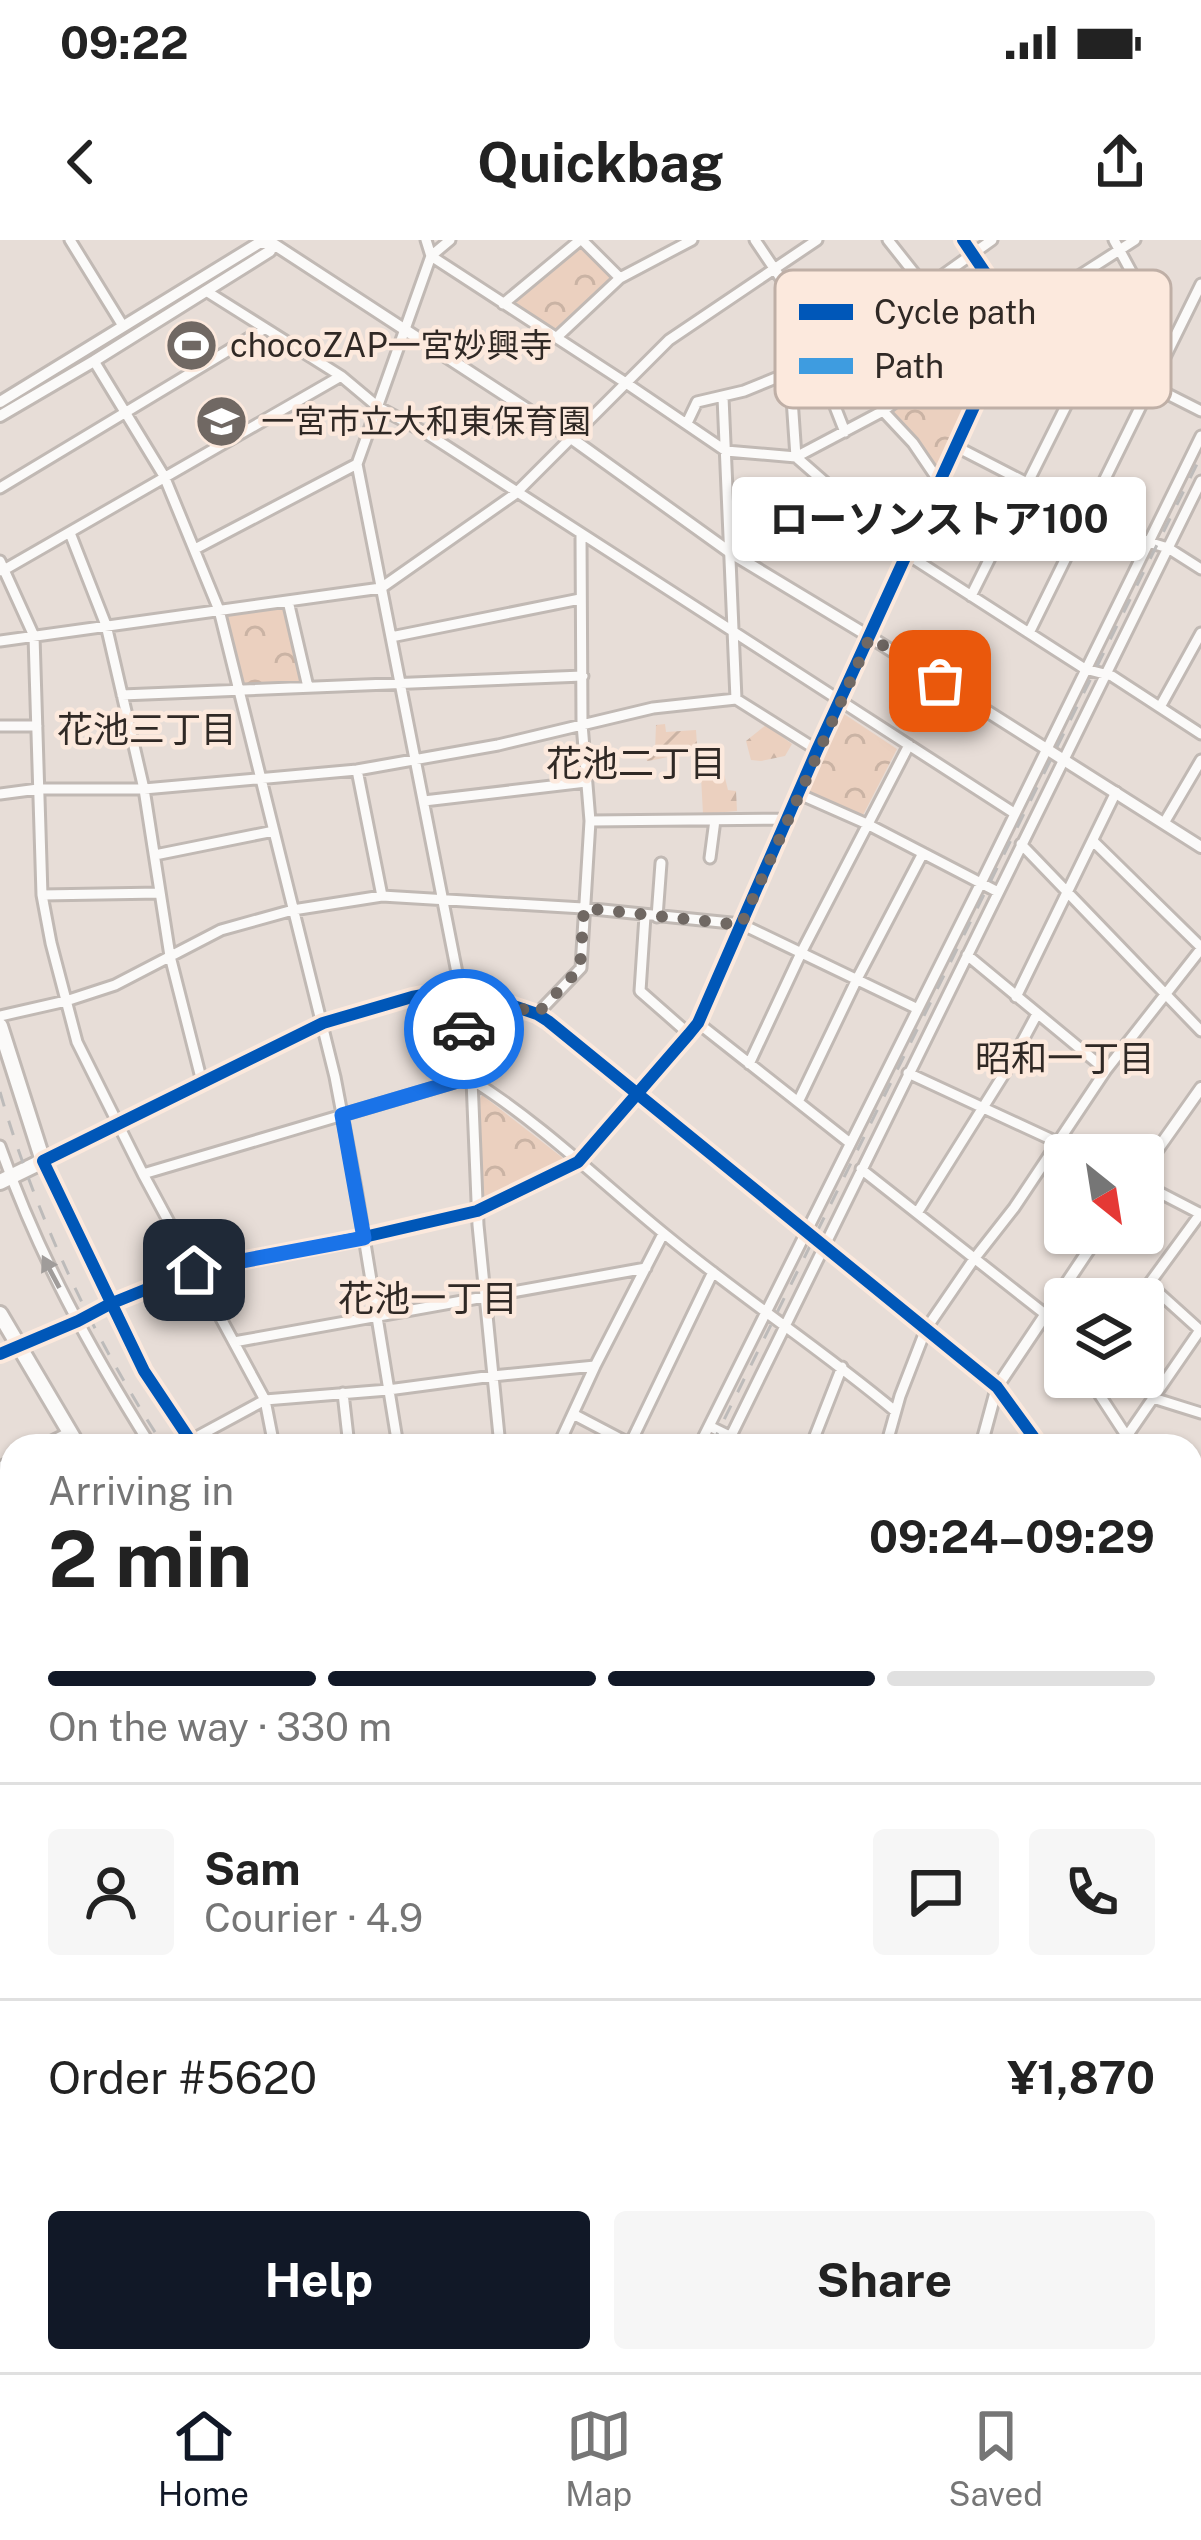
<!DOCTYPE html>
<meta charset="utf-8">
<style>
body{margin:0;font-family:"Public Sans","Noto Sans JP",sans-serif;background:#f6f6f6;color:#222;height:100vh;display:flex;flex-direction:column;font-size:45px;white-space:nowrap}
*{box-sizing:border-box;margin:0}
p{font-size:39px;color:#767676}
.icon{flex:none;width:66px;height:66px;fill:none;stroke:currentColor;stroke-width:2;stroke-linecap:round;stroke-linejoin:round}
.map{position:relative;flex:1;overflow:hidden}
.side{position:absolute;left:0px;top:1194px;width:1203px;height:939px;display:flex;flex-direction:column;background:#fff;border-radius:36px 36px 0 0;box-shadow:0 3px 9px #0004}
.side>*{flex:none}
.needle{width:78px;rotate:150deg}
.fabs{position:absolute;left:1044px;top:894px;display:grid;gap:24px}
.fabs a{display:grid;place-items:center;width:120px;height:120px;border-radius:12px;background:#fff;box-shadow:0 3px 9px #0004;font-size:60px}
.pin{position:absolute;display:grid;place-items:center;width:102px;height:102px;color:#fff;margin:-51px;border-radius:24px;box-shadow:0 6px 18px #0006}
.courier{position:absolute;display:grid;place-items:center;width:120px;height:120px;margin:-60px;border:9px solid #1a73e8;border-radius:50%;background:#fff;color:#222;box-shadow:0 3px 15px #0007}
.bubble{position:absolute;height:84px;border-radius:12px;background:#fff;box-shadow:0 3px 9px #0004;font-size:39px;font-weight:700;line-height:84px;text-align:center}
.overview em{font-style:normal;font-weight:700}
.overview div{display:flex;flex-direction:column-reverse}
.overview{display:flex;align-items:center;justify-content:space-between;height:204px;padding:0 48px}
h1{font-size:78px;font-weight:700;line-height:90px}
.bar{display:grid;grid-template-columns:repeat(4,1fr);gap:18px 12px;align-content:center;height:144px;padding:0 48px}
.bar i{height:15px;border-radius:9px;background:#e0e0e0}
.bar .current{background:#111827}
.bar p{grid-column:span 4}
.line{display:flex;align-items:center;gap:30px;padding:0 48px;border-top:3px solid #e0e0e0}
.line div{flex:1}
.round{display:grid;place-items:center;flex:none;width:126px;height:126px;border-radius:12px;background:#f6f6f6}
.cta{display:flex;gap:24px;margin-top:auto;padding:24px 48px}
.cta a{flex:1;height:138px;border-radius:12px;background:#111827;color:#fff;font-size:48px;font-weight:700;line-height:138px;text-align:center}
.cta a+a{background:#f6f6f6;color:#222}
.status{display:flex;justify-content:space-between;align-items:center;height:84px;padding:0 60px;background:#fff;direction:ltr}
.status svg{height:33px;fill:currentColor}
header{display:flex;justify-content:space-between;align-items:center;height:156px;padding:0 48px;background:#fff;font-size:54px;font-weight:700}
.menu{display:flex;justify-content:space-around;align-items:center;height:168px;border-top:3px solid #e0e0e0;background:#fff;font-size:33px;color:#767676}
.menu a{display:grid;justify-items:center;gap:6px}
.menu .current{color:#111827}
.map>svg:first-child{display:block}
.forest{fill:url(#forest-firs)}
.park{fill:url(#park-crowns)}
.garden{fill:url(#garden-furrows)}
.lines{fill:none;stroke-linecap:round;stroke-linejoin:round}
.minor-casing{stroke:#c1b9b4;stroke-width:15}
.tertiary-casing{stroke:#c1b9b4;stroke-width:16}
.secondary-casing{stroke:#c1b9b4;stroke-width:18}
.primary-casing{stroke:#c1b9b4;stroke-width:20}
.minor{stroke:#fbfaf9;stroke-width:9}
.tertiary{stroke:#fbfaf9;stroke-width:10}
.secondary{stroke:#fbfaf9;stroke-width:12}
.primary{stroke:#fbfaf9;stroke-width:14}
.rail{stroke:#bdbbba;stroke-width:3;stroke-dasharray:15 15;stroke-linecap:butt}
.quiet{stroke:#3e9ce0;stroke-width:9;stroke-dasharray:18 9;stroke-linecap:butt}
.cycleway-casing{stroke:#fce9dd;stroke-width:20}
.cycleway{stroke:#0057b8;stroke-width:12}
.oneway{fill:#a09c9a}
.done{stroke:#706863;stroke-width:12;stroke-dasharray:0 21.6}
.route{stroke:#1a73e8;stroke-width:15}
.labels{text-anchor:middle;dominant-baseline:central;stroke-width:9;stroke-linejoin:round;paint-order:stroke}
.poi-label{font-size:33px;fill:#302925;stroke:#fce9dd;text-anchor:start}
.neighbourhood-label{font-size:36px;fill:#302925;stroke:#fce9dd}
.key{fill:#fce9dd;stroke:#bfafa6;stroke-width:3}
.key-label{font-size:33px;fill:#302925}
</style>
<div class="status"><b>09:22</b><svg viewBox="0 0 49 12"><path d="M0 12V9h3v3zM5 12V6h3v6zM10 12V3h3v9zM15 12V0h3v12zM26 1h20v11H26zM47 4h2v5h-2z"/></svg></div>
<header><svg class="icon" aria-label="back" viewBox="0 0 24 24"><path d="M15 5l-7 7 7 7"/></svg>Quickbag<svg class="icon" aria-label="share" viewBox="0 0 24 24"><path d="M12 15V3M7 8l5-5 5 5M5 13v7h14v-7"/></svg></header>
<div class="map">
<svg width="1201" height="2132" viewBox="0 0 1201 2132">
<defs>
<pattern id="forest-firs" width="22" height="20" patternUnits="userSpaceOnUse" patternTransform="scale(3)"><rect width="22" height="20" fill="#ebd0bf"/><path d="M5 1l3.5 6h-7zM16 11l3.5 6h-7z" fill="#cab3a4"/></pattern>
<pattern id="park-crowns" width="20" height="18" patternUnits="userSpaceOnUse" patternTransform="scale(3)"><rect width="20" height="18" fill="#ebd0bf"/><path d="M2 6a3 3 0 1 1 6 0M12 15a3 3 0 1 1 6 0" fill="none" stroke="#cab3a4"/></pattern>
<pattern id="garden-furrows" width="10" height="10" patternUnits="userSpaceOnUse" patternTransform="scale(3)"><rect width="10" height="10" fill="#ebd0bf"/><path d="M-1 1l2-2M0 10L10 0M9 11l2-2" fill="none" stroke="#cab3a4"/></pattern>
</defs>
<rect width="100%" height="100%" fill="#e7ddd7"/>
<!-- forest -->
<path class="forest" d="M766 485 792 504 785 516 761 521 751 520 746 501Z
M724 534 728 550 736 551 737 571 703 574 701 537Z"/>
<!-- park -->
<path class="park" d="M581 3 615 39 555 95 508 63Z
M934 142 969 157 939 227H934L893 173V167Z
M284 367 301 442 244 446 225 373Z
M841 472 897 509 861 579 806 552Z
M482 855 568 922 482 962 478 862Z"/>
<!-- garden -->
<path class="garden" d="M665 484 666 492 696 490 697 505C682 513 664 519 647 521L646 512 655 511 656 485Z"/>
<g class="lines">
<defs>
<path id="minor" d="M70 0 123 86
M426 0 431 16 357 224 460 748 472 840 478 985 500 1206
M450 0 431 16 626 143 726 211 796 217 908 315 1085 429 1112 436 1201 494
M582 0 620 38
M755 0 790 52 845 192
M888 0 926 48
M1114 0 1171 105
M1135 0 1015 77 1201 171
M206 51 341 136 378 167 426 193 1014 573
M503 64 580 0
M901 65 933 133 979 154
M556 98 620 38 692 0
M94 121 164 236 219 370 335 837 356 948 398 1206
M933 133 883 171 796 217 791 144 793 131 799 119 813 106 901 65 992 0
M723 157 736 459
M883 171 913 203 934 234 941 236
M687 183 697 162 744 151 793 131
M955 206 1087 274 1148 302 1168 308 1201 329
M0 248 264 89
M70 293 106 385 144 549 170 716 202 842
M195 309 357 224
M0 321 34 396 42 655 51 703 77 802 143 934 265 1160 274 1206
M2 331 341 136
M971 356 1091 116
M288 361 308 447
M1029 393 1201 44
M391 397 580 359
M0 401 381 348 515 254 669 100 817 0
M122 455 583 436
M1160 467 1201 393
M0 486H37
M357 530 382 656
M0 554 38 549H144L357 530 498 505 653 468 736 459 817 510
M799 554 867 584 998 652
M424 561 586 542
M590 581 786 579
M1164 583 1201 520
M1093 601 1201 707
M1021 604 1201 791
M155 615 274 591
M710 618 715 580
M42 655 160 653
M645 676 640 751 689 794
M657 677 661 623
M967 715 1106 830
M1016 757 1116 552
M537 774 581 728 590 581 582 484 581 296
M0 776 66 761 115 745 221 690 293 670 382 656 583 668 741 684 918 769
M698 783 850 903
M749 824 802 711 909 505
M908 833 1085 915
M798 862 857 739 923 613
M0 906C38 1015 90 1109 151 1206
M861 929 1045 1074 1065 1102
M143 934 461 840H472C542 884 603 944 667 996 741 1057 821 1109 895 1171
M1143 944 1201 974
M917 973 1009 826 1037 774
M1149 1044 1201 1091
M1138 1059 1201 973
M234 1102 646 1028
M0 1114 78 1081 110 1064 194 1030 364 997 477 971 578 922 689 794 698 783 817 510 1015 77 963 0
M1088 1137 1133 1206
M343 1153 349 1206
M1153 1158 1201 1173
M573 1174 634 1206
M709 1186 750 1206
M1127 1196 1200 1090
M630 1204 713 1032
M42 1206 70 1192
M180 1206 265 1160 388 1150 493 1136 595 1126
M558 1206 595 1126 663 994
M699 1206 981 643 1201 196
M726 1206 1201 241
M811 1206 842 1127
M886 1206 900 1156 926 1089 974 1019 1014 968 1106 830 1201 709
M0 1227 12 1221
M1191 1258 1201 1261
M0 1291H12
M0 1326H12
M0 1364 12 1374
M1191 1367 1201 1332
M0 1416 12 1400
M0 1450 12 1459
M1191 1567 1201 1561
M0 1594 12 1588
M0 1651 12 1647
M0 1660 12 1705
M0 1730 12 1729
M1191 1775 1201 1771
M0 1825 12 1848
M1191 1895 1201 1918
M1191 2014 1201 2010
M0 2046 12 2061
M60 2121 69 2132
M220 2121 229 2132
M315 2121 324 2132
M337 2121 352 2132
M556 2121 564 2132
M629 2121 638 2132
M755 2121 762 2132
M871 2121 878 2132
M1097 2121 1110 2132
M0 2123 12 2116
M253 2132 269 2121
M466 2132 480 2121
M671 2132 681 2121"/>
<path id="tertiary" d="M0 162 259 3H272L571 198 731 313 870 397 1201 607
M0 176 94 121 270 11 272 2
M1143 930 1201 848
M194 1206 144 1131 43 921 323 783 412 757 460 748 537 774 548 781 997 1147 1040 1206
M981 1206 997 1147 1100 993
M1191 1400 1201 1394
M1191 1432 1201 1455
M1191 1678 1201 1673
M1191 2086 1201 2106
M480 2121 489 2132
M957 2132 966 2121
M1190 2132 1201 2119"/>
<path id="secondary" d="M0 1931 12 1946
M150 2121 159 2132"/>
<path id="primary" d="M0 786 43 921 0 942
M0 1074 78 1206
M0 1922 12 1915"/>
</defs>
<!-- minor casing -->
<use href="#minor" class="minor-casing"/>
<!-- tertiary casing -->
<use href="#tertiary" class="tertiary-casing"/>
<!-- secondary casing -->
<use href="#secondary" class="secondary-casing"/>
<!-- primary casing -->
<use href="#primary" class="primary-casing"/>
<!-- minor -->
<use href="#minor" class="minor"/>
<!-- tertiary -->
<use href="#tertiary" class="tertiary"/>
<!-- secondary -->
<use href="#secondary" class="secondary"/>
<!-- primary -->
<use href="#primary" class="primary"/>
<!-- rail -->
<path class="rail" d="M0 852C36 976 93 1098 164 1206
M711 1206 1201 216
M0 1395 12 1405
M916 2121 930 2132
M980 2121 994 2132
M1019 2121 1035 2132"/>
<!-- quiet -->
<path class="quiet" d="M953 2121 966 2132"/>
<defs>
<path id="cycleway" d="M0 1114 78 1081 110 1064 194 1030 364 997 477 971 578 922 689 794 698 783 817 510 1015 77 963 0
M194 1206 144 1131 43 921 323 783 412 757 460 748 537 774 548 781 997 1147 1040 1206"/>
</defs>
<!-- cycleway casing -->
<use href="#cycleway" class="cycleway-casing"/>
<!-- cycleway -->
<use href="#cycleway" class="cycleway"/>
</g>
<!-- one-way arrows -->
<defs><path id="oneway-solid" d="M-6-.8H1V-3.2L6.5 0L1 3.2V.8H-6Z" transform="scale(3)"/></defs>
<use class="oneway" href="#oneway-solid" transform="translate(51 1032) rotate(-118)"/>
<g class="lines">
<!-- done -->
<path class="done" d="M464 789 460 748 537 774 580 728 584 668 741 685 870 397 940 441"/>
<!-- route -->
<path class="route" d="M194 1030 364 998 342 875 461 840H472L464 789"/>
</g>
<!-- icons -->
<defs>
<symbol id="stadium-disc" viewBox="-11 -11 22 22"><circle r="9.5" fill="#706863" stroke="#fce9dd"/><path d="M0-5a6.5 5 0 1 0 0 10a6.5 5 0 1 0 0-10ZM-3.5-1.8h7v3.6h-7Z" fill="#fff"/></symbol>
<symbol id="school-disc" viewBox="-11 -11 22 22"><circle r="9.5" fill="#706863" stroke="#fce9dd"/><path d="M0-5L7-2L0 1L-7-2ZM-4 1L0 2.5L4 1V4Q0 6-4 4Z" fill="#fff"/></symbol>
</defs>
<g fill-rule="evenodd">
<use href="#stadium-disc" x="162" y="76" width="59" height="59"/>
<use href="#school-disc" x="192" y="152" width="59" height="59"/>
</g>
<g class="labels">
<!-- poi labels -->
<g class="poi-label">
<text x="230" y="105">chocoZAP一宮妙興寺</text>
<text x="261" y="181">一宮市立大和東保育園</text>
</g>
<!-- neighbourhood labels -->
<g class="neighbourhood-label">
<text x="147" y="489">花池三丁目</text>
<text x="636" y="523">花池二丁目</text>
<text x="1065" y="818">昭和一丁目</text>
<text x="428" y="1058">花池一丁目</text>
</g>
</g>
<!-- legend -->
<rect x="775" y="30" width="396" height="138" rx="18" class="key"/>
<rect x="799" y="64" width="54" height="16" fill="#0057b8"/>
<rect x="799" y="118" width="54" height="16" fill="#3e9ce0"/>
<g class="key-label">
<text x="874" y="84">Cycle path</text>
<text x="874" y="138">Path</text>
</g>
</svg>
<div class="fabs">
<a><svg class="needle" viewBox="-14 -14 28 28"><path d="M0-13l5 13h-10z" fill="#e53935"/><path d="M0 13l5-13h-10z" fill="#767676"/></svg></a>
<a><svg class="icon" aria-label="layers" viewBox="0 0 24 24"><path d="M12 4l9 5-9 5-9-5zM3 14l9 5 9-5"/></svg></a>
</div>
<div class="pin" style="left:940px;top:441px;background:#ea580c"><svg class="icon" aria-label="bag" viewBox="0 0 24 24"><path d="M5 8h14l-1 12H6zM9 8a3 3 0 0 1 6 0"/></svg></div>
<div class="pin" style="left:194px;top:1030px;background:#1f2937"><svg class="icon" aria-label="home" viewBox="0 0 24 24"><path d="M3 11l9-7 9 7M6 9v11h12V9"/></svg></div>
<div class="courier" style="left:464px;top:789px"><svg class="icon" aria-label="car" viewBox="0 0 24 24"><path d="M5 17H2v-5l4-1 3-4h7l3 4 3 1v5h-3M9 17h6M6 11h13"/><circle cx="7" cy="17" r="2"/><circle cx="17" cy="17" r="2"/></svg></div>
<div class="bubble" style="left:732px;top:237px;width:414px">ローソンストア100</div>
<section class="side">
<div class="overview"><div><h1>2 min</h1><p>Arriving in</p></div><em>09:24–09:29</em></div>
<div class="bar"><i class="current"></i><i class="current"></i><i class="current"></i><i></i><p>On the way · 330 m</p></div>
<div class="line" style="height:216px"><a class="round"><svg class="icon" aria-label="person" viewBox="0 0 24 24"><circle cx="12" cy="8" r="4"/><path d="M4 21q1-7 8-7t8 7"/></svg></a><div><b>Sam</b><p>Courier · 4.9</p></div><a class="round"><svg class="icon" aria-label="chat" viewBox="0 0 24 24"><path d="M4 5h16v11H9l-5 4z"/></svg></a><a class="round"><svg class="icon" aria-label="phone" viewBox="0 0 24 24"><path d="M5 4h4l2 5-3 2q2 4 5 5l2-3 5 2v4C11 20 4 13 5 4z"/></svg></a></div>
<div class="line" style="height:156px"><div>Order #5620</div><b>¥1,870</b></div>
<div class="cta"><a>Help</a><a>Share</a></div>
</section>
</div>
<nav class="menu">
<a class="current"><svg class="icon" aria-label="home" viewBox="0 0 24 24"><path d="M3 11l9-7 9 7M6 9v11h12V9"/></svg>Home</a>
<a><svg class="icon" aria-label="map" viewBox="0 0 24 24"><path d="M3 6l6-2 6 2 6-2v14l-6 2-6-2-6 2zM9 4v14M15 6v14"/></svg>Map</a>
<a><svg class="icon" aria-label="saved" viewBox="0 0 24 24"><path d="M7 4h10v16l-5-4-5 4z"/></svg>Saved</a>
</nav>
